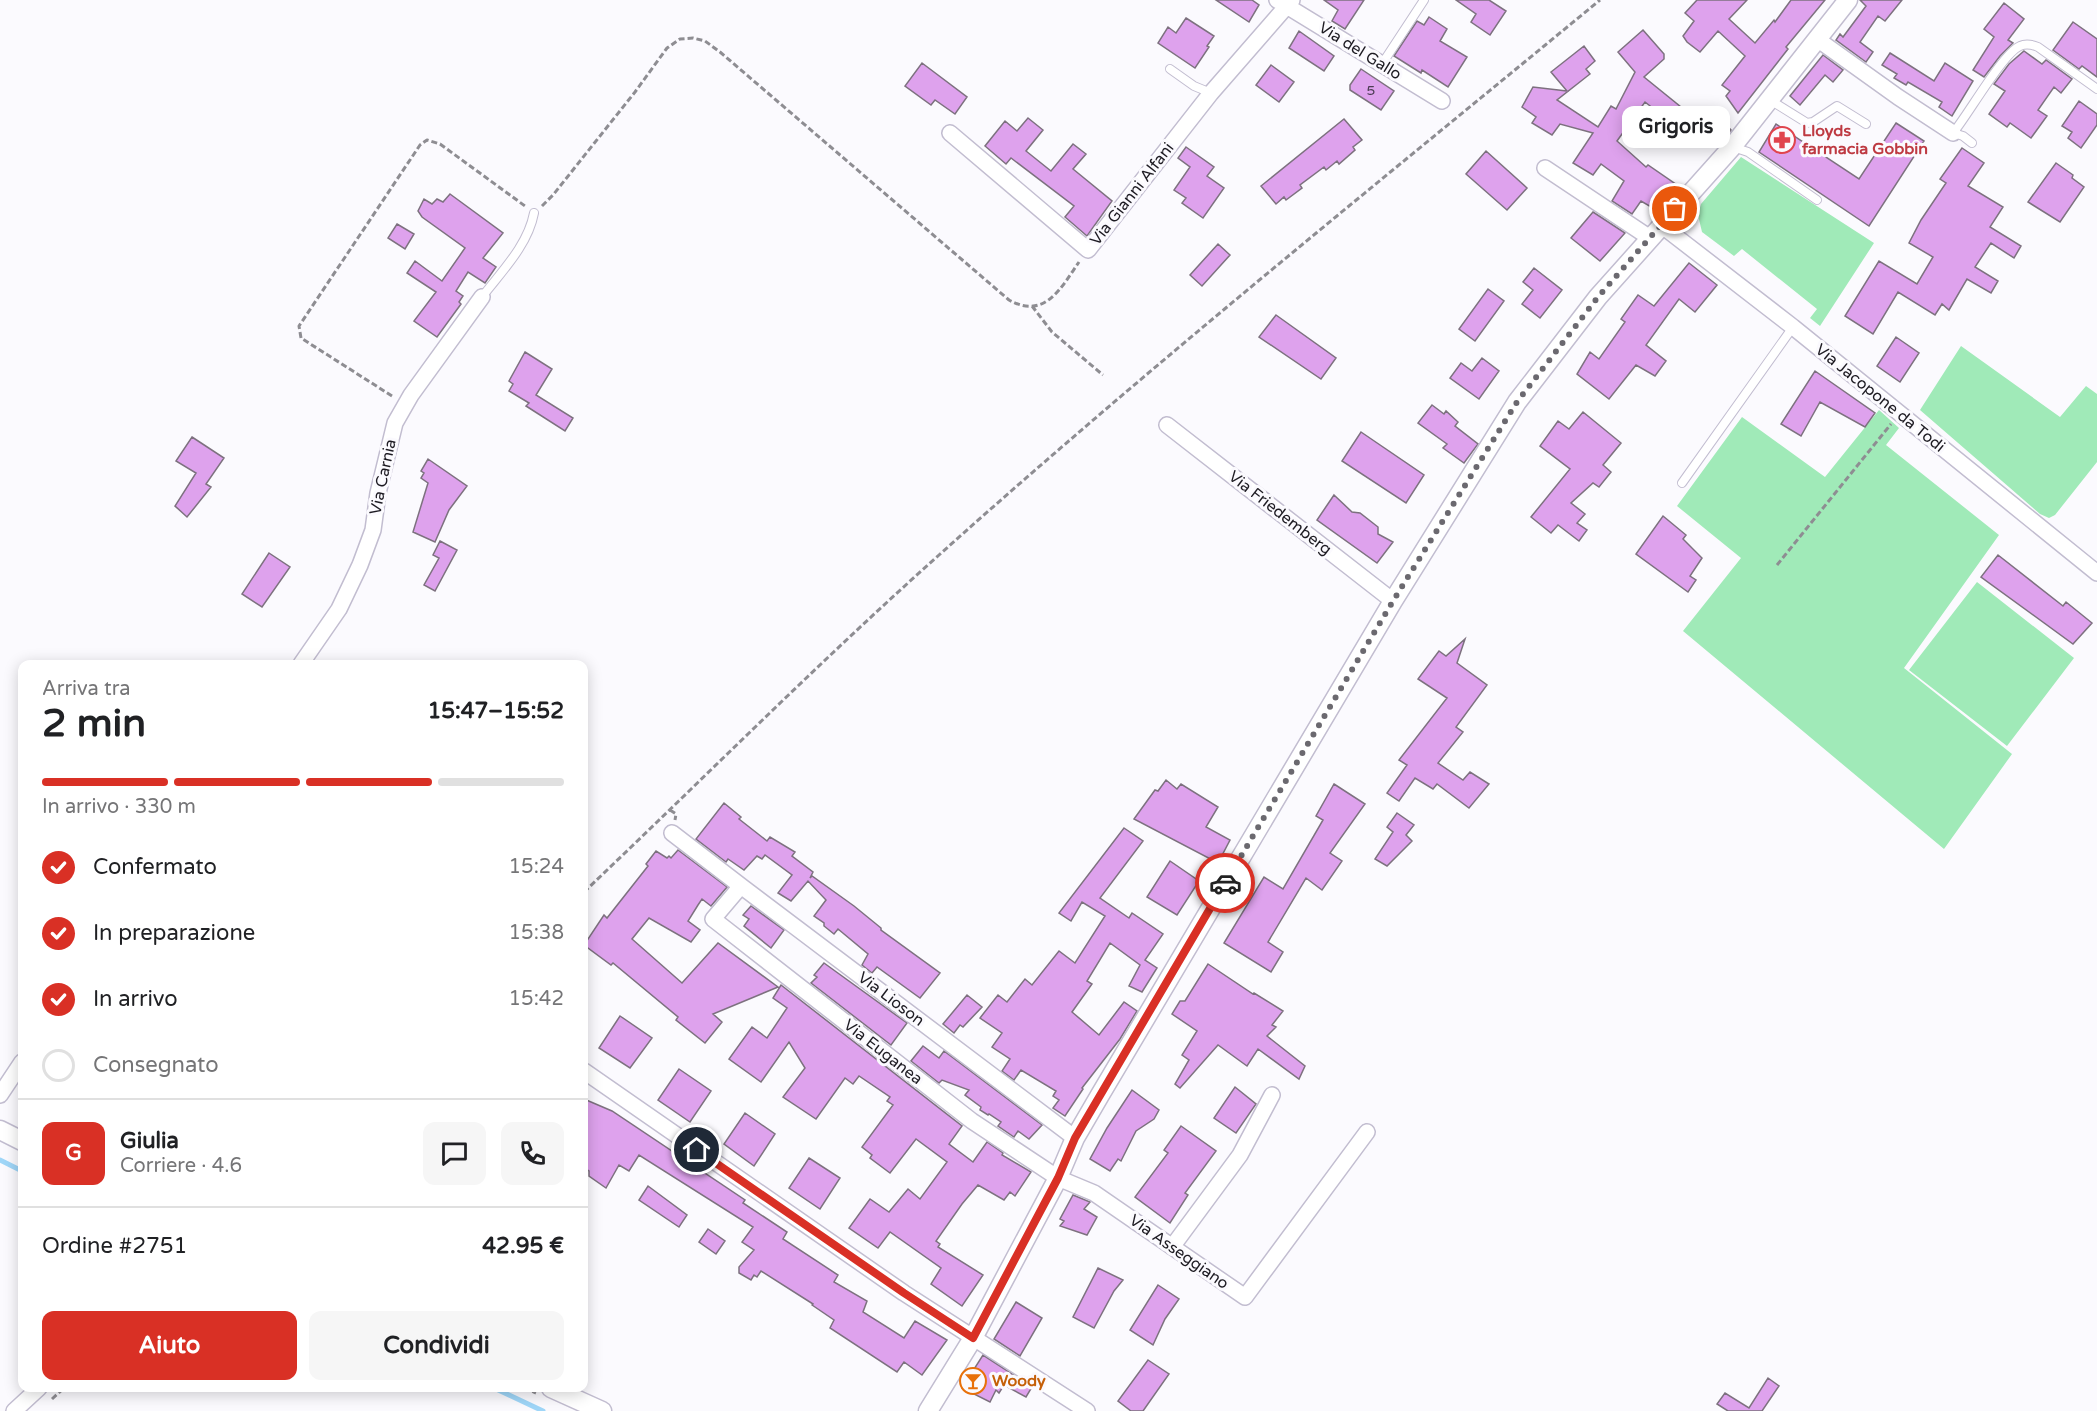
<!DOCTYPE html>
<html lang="it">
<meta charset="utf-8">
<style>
body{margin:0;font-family:"Varela Round",sans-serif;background:#f6f6f6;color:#202124;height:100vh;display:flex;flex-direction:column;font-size:22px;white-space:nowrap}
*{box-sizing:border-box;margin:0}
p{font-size:20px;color:#757577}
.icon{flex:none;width:33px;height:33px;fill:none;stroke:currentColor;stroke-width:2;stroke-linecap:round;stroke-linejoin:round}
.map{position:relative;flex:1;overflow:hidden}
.details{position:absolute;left:18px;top:660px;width:570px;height:732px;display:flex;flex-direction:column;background:#fff;border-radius:12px;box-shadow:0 3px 15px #0003}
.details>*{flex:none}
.pin{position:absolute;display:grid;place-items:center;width:51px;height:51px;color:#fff;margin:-26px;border:3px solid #fff;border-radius:50%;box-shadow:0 2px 6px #0007}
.courier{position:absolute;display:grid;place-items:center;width:60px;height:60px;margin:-30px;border:4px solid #d93025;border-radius:50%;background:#fff;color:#222;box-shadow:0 2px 8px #0007}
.bubble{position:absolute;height:42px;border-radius:12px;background:#fff;box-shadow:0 3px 15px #0003;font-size:20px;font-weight:700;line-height:42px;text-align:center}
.summary em{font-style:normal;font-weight:700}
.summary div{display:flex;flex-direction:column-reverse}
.summary{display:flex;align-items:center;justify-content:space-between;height:102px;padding:0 24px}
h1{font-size:39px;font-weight:700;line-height:45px}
.bar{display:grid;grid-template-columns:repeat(4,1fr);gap:9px 6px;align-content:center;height:72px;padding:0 24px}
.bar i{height:8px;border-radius:4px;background:#e0e0e0}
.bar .on{background:#d93025}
.bar p{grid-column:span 4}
.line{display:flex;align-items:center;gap:15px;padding:0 24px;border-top:2px solid #e0e0e0}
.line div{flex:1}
.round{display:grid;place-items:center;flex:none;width:63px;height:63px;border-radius:12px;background:#f6f6f6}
ol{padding:0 24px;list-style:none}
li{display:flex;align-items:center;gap:18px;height:66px}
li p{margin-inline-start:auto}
li .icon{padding:6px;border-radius:50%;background:#d93025;color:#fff;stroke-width:4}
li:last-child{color:#757577}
li i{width:33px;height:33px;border:3px solid #e0e0e0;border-radius:50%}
.primary-button{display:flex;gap:12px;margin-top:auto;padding:12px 24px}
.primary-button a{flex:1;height:69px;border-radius:12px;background:#d93025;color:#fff;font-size:24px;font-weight:700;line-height:69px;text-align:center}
.primary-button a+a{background:#f6f6f6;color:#202124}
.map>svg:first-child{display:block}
.green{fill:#a0eab8}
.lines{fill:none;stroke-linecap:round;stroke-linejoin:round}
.stream{stroke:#9fd6f8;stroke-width:5}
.building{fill:#dea2ed;stroke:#7d717f;stroke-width:1.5}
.service-casing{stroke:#c2bdd0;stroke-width:10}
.minor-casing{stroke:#c2bdd0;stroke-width:18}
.tertiary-casing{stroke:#c2bdd0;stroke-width:21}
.path{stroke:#8e8d92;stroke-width:3;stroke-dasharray:6 3;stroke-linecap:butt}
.service{stroke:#fff;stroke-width:8}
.minor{stroke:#fff;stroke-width:15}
.tertiary{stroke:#fff;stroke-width:18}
.done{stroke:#6b696f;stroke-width:6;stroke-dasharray:0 10.8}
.route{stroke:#d93025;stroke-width:8}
.labels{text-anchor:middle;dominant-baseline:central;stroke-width:6;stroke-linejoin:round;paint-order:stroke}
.number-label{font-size:14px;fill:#4d3d55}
.street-label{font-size:16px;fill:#1d1b22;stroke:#fbfafe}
.health-label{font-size:16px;font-weight:bold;fill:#be3a42;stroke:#fbfafe;text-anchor:start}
.food-label{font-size:16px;font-weight:bold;fill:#c56008;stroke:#fbfafe;text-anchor:start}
</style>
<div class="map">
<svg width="2097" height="1411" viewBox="0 0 2097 1411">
<rect width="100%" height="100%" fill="#fbfafe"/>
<!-- green -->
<path class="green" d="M1741 157 1874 243 1820 326 1810 318 1817 309 1742 249 1734 256 1702 232 1698 215 1701 204Z
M1961 346 2060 417 2086 386 2097 394V462L2055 515 2049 518 2040 514 1920 410Z
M1879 410 1899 428 1886 445 1999 535 1904 668 2012 754 1944 849 1683 631 1741 558 1677 506 1742 417 1825 477Z
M1977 582 2074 658 2007 746 1909 670Z"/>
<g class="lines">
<!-- stream -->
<path class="stream" d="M0 1160 22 1171
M494 1388 543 1411"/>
</g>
<!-- building -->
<path class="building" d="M1216 0H1252L1259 5 1249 22Z
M1324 0H1364L1345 29 1332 21 1338 10Z
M1456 0H1489L1506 11 1490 35 1471 22 1476 14Z
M1697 0H1747L1729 19 1755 43 1774 20 1775 22 1791 0H1825L1786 47 1788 49 1738 113 1726 96 1730 91 1722 85 1745 56 1718 31 1700 52 1687 42 1683 36 1694 21 1685 13Z
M1860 0H1902L1885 21 1878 16 1860 42 1873 52 1866 62 1836 40 1840 34 1843 37 1866 6Z
M2004 3 2024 19 2008 40 2013 43 2000 56 1984 77 1973 70 1994 37 1984 29Z
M1429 17 1447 29 1440 41 1467 57 1448 87 1422 70 1421 73 1394 56 1417 21 1424 25Z
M1186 18 1214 36 1207 46 1209 47 1195 68 1158 43 1168 27 1176 33Z
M2073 22 2097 39V77L2082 66 2079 69 2053 50Z
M1643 30 1664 54V59L1644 77 1697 120 1696 122 1713 110 1731 130 1719 144 1711 139 1707 143 1690 129 1686 134 1645 102 1617 141 1646 167 1648 165 1677 185 1658 211 1641 201 1632 214 1612 201 1624 181 1601 164 1593 175 1573 163 1593 133 1560 124 1552 135 1532 123 1536 117 1522 107 1533 87 1567 91 1551 72 1584 46 1595 61 1586 69 1590 74 1557 100 1598 127 1611 106 1616 109 1635 72 1618 52Z
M1299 31 1334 56 1324 71 1289 48Z
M2024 51 2042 64 2046 60 2072 79 2061 93 2054 87 2038 110 2047 116 2031 138 2010 123 2007 127 1989 114 2005 91 1994 84 2009 64Z
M1890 53 1934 81 1945 63 1973 81 1952 116 1939 107 1942 102 1908 82 1906 85 1894 78 1897 74 1882 65Z
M1823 55 1843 70 1833 82 1825 75 1800 105 1790 96Z
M922 63 967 97 955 114 935 100 931 105 905 86Z
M1271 65 1294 82 1279 102 1256 85Z
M1361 69 1394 91 1381 110 1350 90V85Z
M2079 101 2097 114V125L2081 148 2068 138 2072 132 2062 126Z
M1028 118 1043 130 1026 151 1051 171 1073 144 1086 154 1073 169 1112 201 1087 236 1065 217 1074 206 1011 158 1006 164 985 146 1005 121 1017 131Z
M1344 119 1362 140 1353 147 1355 150 1339 164 1337 161 1326 170 1324 167 1300 185 1302 188 1286 200 1284 197 1276 204 1261 186Z
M1896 123 1924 141 1869 226 1759 152 1776 124 1859 179Z
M1186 147 1214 167 1207 176 1224 188 1203 218 1182 203 1186 198 1174 190 1190 167 1178 158Z
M1962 148 1984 163 1968 186 2003 207 1990 227 2021 246 2014 258 1991 243 1975 267 1998 281 1991 293 1967 279 1949 310 1942 304 1935 315 1898 292 1873 334 1845 316 1879 261 1917 284 1933 257 1909 243 1921 220 1946 183 1940 179Z
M1486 151 1527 188 1507 210 1466 174Z
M2056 163 2073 175 2072 178 2084 187 2060 222 2028 202Z
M450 194 503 233 483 258 496 267 485 283 468 272 456 291 463 296 459 302 461 304 437 337 414 321 436 292 407 273 415 261 442 281 465 248 422 217 418 211 424 199 432 204 437 199 443 202Z
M1593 212 1625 233 1600 261 1571 238Z
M397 224 414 234 405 249 388 238Z
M1218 244 1230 255 1202 286 1190 275Z
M1689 263 1717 285 1695 312 1679 299 1646 345 1666 361 1655 376 1636 365 1609 399 1577 374 1590 352 1599 359 1625 322 1621 319 1638 295 1654 306Z
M1534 268 1562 290 1540 318 1522 304 1533 290 1523 282Z
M1488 289 1504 301 1475 341 1459 329Z
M1276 315 1336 358 1321 379 1259 337Z
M1896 337 1919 353 1900 382 1877 366Z
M525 352 552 369 536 395 573 418 565 431 526 406 529 403 509 391 513 384 509 381Z
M1482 358 1499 371 1479 399 1450 378 1461 363 1472 371Z
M1815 371 1875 413 1865 427 1820 402 1801 436 1781 424Z
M1432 405 1444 414 1446 411 1458 422 1455 426 1478 444 1464 463 1443 448 1447 444 1418 423Z
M1583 412 1621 443 1603 465 1611 472 1599 487 1593 483 1571 503 1585 514 1577 523 1587 530 1579 541 1558 525 1551 533 1531 517 1570 469 1540 446 1558 421 1569 429Z
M1361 432 1424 475 1406 503 1342 461Z
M192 437 224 458 206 484 211 487 187 517 175 506 196 473 176 461Z
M428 459 467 486 449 510 435 542 413 532 428 483 421 478 424 473 421 471Z
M1334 495 1352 512 1360 513 1378 527V534L1393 542 1377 563 1317 520Z
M1663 516 1686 535 1683 539 1702 558 1690 576 1696 580 1688 592 1636 554Z
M440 541 457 550 435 591 424 585 439 558 433 555Z
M269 553 290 567 262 607 242 594Z
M1998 555 2063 606 2066 602 2092 623 2073 644 1981 577Z
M1465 639 1457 663 1487 685 1456 727 1463 732 1438 763 1463 780 1470 772 1489 784 1469 808 1437 784 1433 789 1415 778 1399 801 1387 793 1407 765 1399 760 1447 698 1418 679 1439 651 1446 656Z
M1166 780 1177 789 1181 784 1218 807 1206 827 1230 840 1218 863 1134 819 1155 790 1158 791Z
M1334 784 1365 804 1330 853 1342 861 1322 890 1306 878 1268 942 1283 952 1271 972 1224 943 1264 877 1283 889 1323 820 1316 816Z
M724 803 741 817 739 819 767 841 770 837 795 852 792 856 813 872 810 878 812 876 854 906 881 928V930L940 973 920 998 877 967 872 973 862 965 868 954 838 929 834 934 824 926V923L814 916 826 900 808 881 791 901 778 893 792 875 765 855 762 859 757 856 744 870 728 859 726 862 696 839Z
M1397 813 1414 825 1406 835 1412 841 1387 866 1375 859 1393 832 1387 827Z
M1124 828 1143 841 1100 898 1129 918 1132 913 1163 934 1145 960 1157 968 1142 992 1129 986 1140 965 1110 943 1087 981 1092 984 1072 1012 1099 1035 1124 1002 1137 1011 1120 1039 1082 1088 1083 1089 1065 1116 1053 1108 1059 1100 1053 1096 1056 1091 1021 1070 1014 1080 1002 1071 1010 1059 992 1047 1002 1033 980 1018 998 995 1007 1002 1025 979 1032 985 1059 951 1075 963 1105 916 1082 902 1071 921 1059 913Z
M678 850 727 887 711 906 702 899 698 905 688 921 700 930 691 942 649 918 632 939 682 983 718 943 778 987 713 1014 722 1022 705 1043 676 1020 678 1017 613 963 611 965 584 945 604 915 607 918 648 866 646 864 656 851 667 858 669 856 671 858Z
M1170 861 1199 881 1177 915 1147 897Z
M751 906 784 930 771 948 744 926 749 919 743 915Z
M824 963 907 1023 891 1045 811 983 817 977 814 975Z
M1208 964 1253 994 1254 993 1283 1011 1272 1025 1276 1027 1267 1036 1305 1066 1299 1079 1258 1049 1247 1066 1218 1045 1180 1088 1175 1084 1189 1060 1182 1055 1197 1031 1172 1014 1180 1001H1185Z
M781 985 962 1126 949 1144 973 1162 987 1142 1003 1153 1002 1155 1031 1172 1015 1196 1010 1192 1004 1200 978 1185 962 1204 936 1241 940 1244 938 1247 983 1275 962 1306 931 1284 941 1268 890 1232 878 1248 849 1228 870 1199 889 1212 908 1189 920 1199 947 1162 916 1139 890 1173 870 1158 872 1155 862 1147 893 1105 887 1101 890 1097 859 1076 853 1084 845 1078 816 1119 783 1097 805 1068 789 1042 761 1082 729 1059 752 1027 767 1038 787 1008 773 998Z
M967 995 982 1007 963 1027 960 1025 954 1033 943 1024Z
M620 1016 652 1038 630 1068 599 1048Z
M923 1046 939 1058 944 1051 1042 1125 1029 1139 1018 1131 1014 1137 998 1126 1001 1122 989 1114 988 1115 980 1110 981 1107 965 1095 969 1090 942 1080 939 1083 911 1061Z
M679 1069 711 1091 690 1122 658 1100Z
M1235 1087 1256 1104 1236 1133 1214 1118Z
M1132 1090 1159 1110 1154 1119 1136 1131 1121 1161 1118 1159 1110 1171 1090 1159 1107 1128Z
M584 1099 612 1111 745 1200 743 1203 787 1232 783 1239 838 1275 834 1282 867 1301 863 1312 904 1338 915 1321 947 1340 922 1375 904 1362 897 1372 830 1328 834 1320 812 1305 813 1304 761 1271 757 1277 754 1275 751 1280 739 1273V1267L754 1250 742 1242 753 1227 639 1155 629 1171 619 1165 606 1188 589 1176V1171L584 1168Z
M745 1113 775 1134 754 1166 724 1144Z
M1181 1126 1216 1151 1185 1193 1188 1195 1170 1223 1135 1197 1168 1153 1164 1150Z
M809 1158 840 1178 820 1209 789 1188Z
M648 1186 687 1215 679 1227 639 1200Z
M1073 1195 1090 1202 1084 1209 1097 1217 1087 1235 1060 1226 1064 1221 1060 1219Z
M708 1229 725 1241 716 1254 699 1242Z
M1098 1268 1123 1280 1114 1291 1094 1328 1073 1317Z
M1158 1285 1179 1299 1165 1319 1153 1345 1130 1330Z
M1016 1302 1042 1318 1020 1356 994 1339Z
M983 1355 1032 1387 1026 1397 1004 1385 999 1393 996 1390 990 1402 962 1388Z
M1148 1360 1169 1374 1143 1411H1131L1118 1401Z
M1768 1378 1779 1386 1762 1411H1728L1717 1404 1725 1393 1749 1408Z"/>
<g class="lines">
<defs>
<path id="service" d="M1382 64 1424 0
M1170 69 1194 86 1211 93
M1770 100 1807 123 1813 122 1837 106 1866 124
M1972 143 1963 136 1953 133C1968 115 2003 53 2020 46 2026 43 2031 44 2038 47L2097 89
M1733 147 1748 152 1817 200
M482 297C502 271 528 245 534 213
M1682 483 1793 327"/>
<path id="minor" d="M1277 0 1442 101
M1817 39 1898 97 1953 133
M950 133 1088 250 1211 93 1292 0
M1545 168 1650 238
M1661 225 1793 327 2097 573
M1167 425 1393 601
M301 664 339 609 360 565 373 530 378 493 395 423 411 395 482 297
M672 833 741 886
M584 1071 904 1293 1087 1411
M0 1095 22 1062
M1075 1138 741 886 713 919 972 1121 1058 1178 1094 1193 1245 1297 1367 1132
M1172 1247 1240 1155 1272 1095
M14 1411 39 1388"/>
<path id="tertiary" d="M0 1130 22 1141
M551 1388 602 1411
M928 1411 973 1338 1058 1178 1075 1138 1100 1095 1393 601 1517 402 1598 297 1732 147 1848 0"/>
</defs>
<!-- service casing -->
<use href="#service" class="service-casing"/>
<!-- minor casing -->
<use href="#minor" class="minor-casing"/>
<!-- tertiary casing -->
<use href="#tertiary" class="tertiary-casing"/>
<!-- path -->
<path class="path" d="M542 206 553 195 635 92 667 48 680 39 693 38 705 41 720 52 1009 300C1045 320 1061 288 1079 262
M1032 306 1052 332 1103 375
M392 396 301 338 299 326 420 145 427 140 440 144 525 206
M1777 565 1891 424
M670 810 676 814 675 820
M584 892C702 780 817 664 939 555 1153 363 1378 183 1600 0
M524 1388 536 1393
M52 1399 64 1388"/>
<!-- service -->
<use href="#service" class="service"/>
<!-- minor -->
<use href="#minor" class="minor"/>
<!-- tertiary -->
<use href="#tertiary" class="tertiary"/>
</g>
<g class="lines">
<!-- done -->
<path class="done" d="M1225 883 1393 601 1517 402 1598 297 1675 209"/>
<!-- route -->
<path class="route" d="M697 1150 904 1293 973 1338 1058 1178 1075 1138 1225 883"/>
</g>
<!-- icons -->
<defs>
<symbol id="pharmacy-ring" viewBox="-11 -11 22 22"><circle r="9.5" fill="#fbfafe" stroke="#e0444e" stroke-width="1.5"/><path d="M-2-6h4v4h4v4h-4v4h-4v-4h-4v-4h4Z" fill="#e0444e"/></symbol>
<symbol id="bar-ring" viewBox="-11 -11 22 22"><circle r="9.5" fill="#fbfafe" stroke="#e8710a" stroke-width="1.5"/><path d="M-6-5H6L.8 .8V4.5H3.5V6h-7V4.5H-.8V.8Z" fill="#e8710a"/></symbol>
</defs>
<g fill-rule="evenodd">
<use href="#pharmacy-ring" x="1767" y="125" width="30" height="30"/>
<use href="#bar-ring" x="958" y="1366" width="30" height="30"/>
</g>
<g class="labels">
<!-- number labels -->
<g class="number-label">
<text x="1371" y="90">5</text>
</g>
<!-- street labels -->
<g class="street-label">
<text transform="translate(1360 51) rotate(32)">Via del Gallo</text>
<text transform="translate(1132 194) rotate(-52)">Via Gianni Alfani</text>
<text transform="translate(1880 398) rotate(39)">Via Jacopone da Todi</text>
<text transform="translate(383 477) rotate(-78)">Via Carnia</text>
<text transform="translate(1280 513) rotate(38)">Via Friedemberg</text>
<text transform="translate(891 999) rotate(37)">Via Lioson</text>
<text transform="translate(883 1052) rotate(38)">Via Euganea</text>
<text transform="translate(1179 1252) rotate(35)">Via Asseggiano</text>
</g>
<!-- health labels -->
<g class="health-label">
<text x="1802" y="131">Lloyds<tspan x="1802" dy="18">farmacia Gobbin</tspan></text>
</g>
<!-- food labels -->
<g class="food-label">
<text x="992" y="1381">Woody</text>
</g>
</g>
</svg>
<div class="pin" style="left:1675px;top:209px;background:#ea580c"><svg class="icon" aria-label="bag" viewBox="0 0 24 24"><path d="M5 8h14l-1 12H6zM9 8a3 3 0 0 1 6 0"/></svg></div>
<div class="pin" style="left:697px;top:1150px;background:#1f2937"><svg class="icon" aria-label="home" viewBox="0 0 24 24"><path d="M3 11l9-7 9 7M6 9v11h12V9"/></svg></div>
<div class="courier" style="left:1225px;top:883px"><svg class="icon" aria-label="car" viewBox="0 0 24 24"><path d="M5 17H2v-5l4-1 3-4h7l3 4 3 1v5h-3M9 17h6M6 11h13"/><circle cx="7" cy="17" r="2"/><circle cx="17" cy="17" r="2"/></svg></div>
<div class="bubble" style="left:1622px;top:106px;width:108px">Grigoris</div>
<section class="details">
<div class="summary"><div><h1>2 min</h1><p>Arriva tra</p></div><em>15:47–15:52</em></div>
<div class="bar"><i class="on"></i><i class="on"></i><i class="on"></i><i></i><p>In arrivo · 330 m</p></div>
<ol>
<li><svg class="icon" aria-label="check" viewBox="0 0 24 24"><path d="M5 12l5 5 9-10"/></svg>Confermato<p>15:24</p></li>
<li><svg class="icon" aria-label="check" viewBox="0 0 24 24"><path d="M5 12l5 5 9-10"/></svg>In preparazione<p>15:38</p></li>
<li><svg class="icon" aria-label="check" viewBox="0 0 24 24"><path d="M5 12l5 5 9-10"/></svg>In arrivo<p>15:42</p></li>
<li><i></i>Consegnato</li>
</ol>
<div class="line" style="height:108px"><b class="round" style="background:#d93025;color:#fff">G</b><div><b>Giulia</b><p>Corriere · 4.6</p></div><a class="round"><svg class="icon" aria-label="chat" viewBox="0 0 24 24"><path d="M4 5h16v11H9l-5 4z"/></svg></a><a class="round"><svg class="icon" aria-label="phone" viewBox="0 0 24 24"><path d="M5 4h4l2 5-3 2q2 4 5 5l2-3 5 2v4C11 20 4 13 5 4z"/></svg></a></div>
<div class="line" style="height:78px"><div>Ordine #2751</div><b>42.95 €</b></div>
<div class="primary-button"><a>Aiuto</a><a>Condividi</a></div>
</section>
</div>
